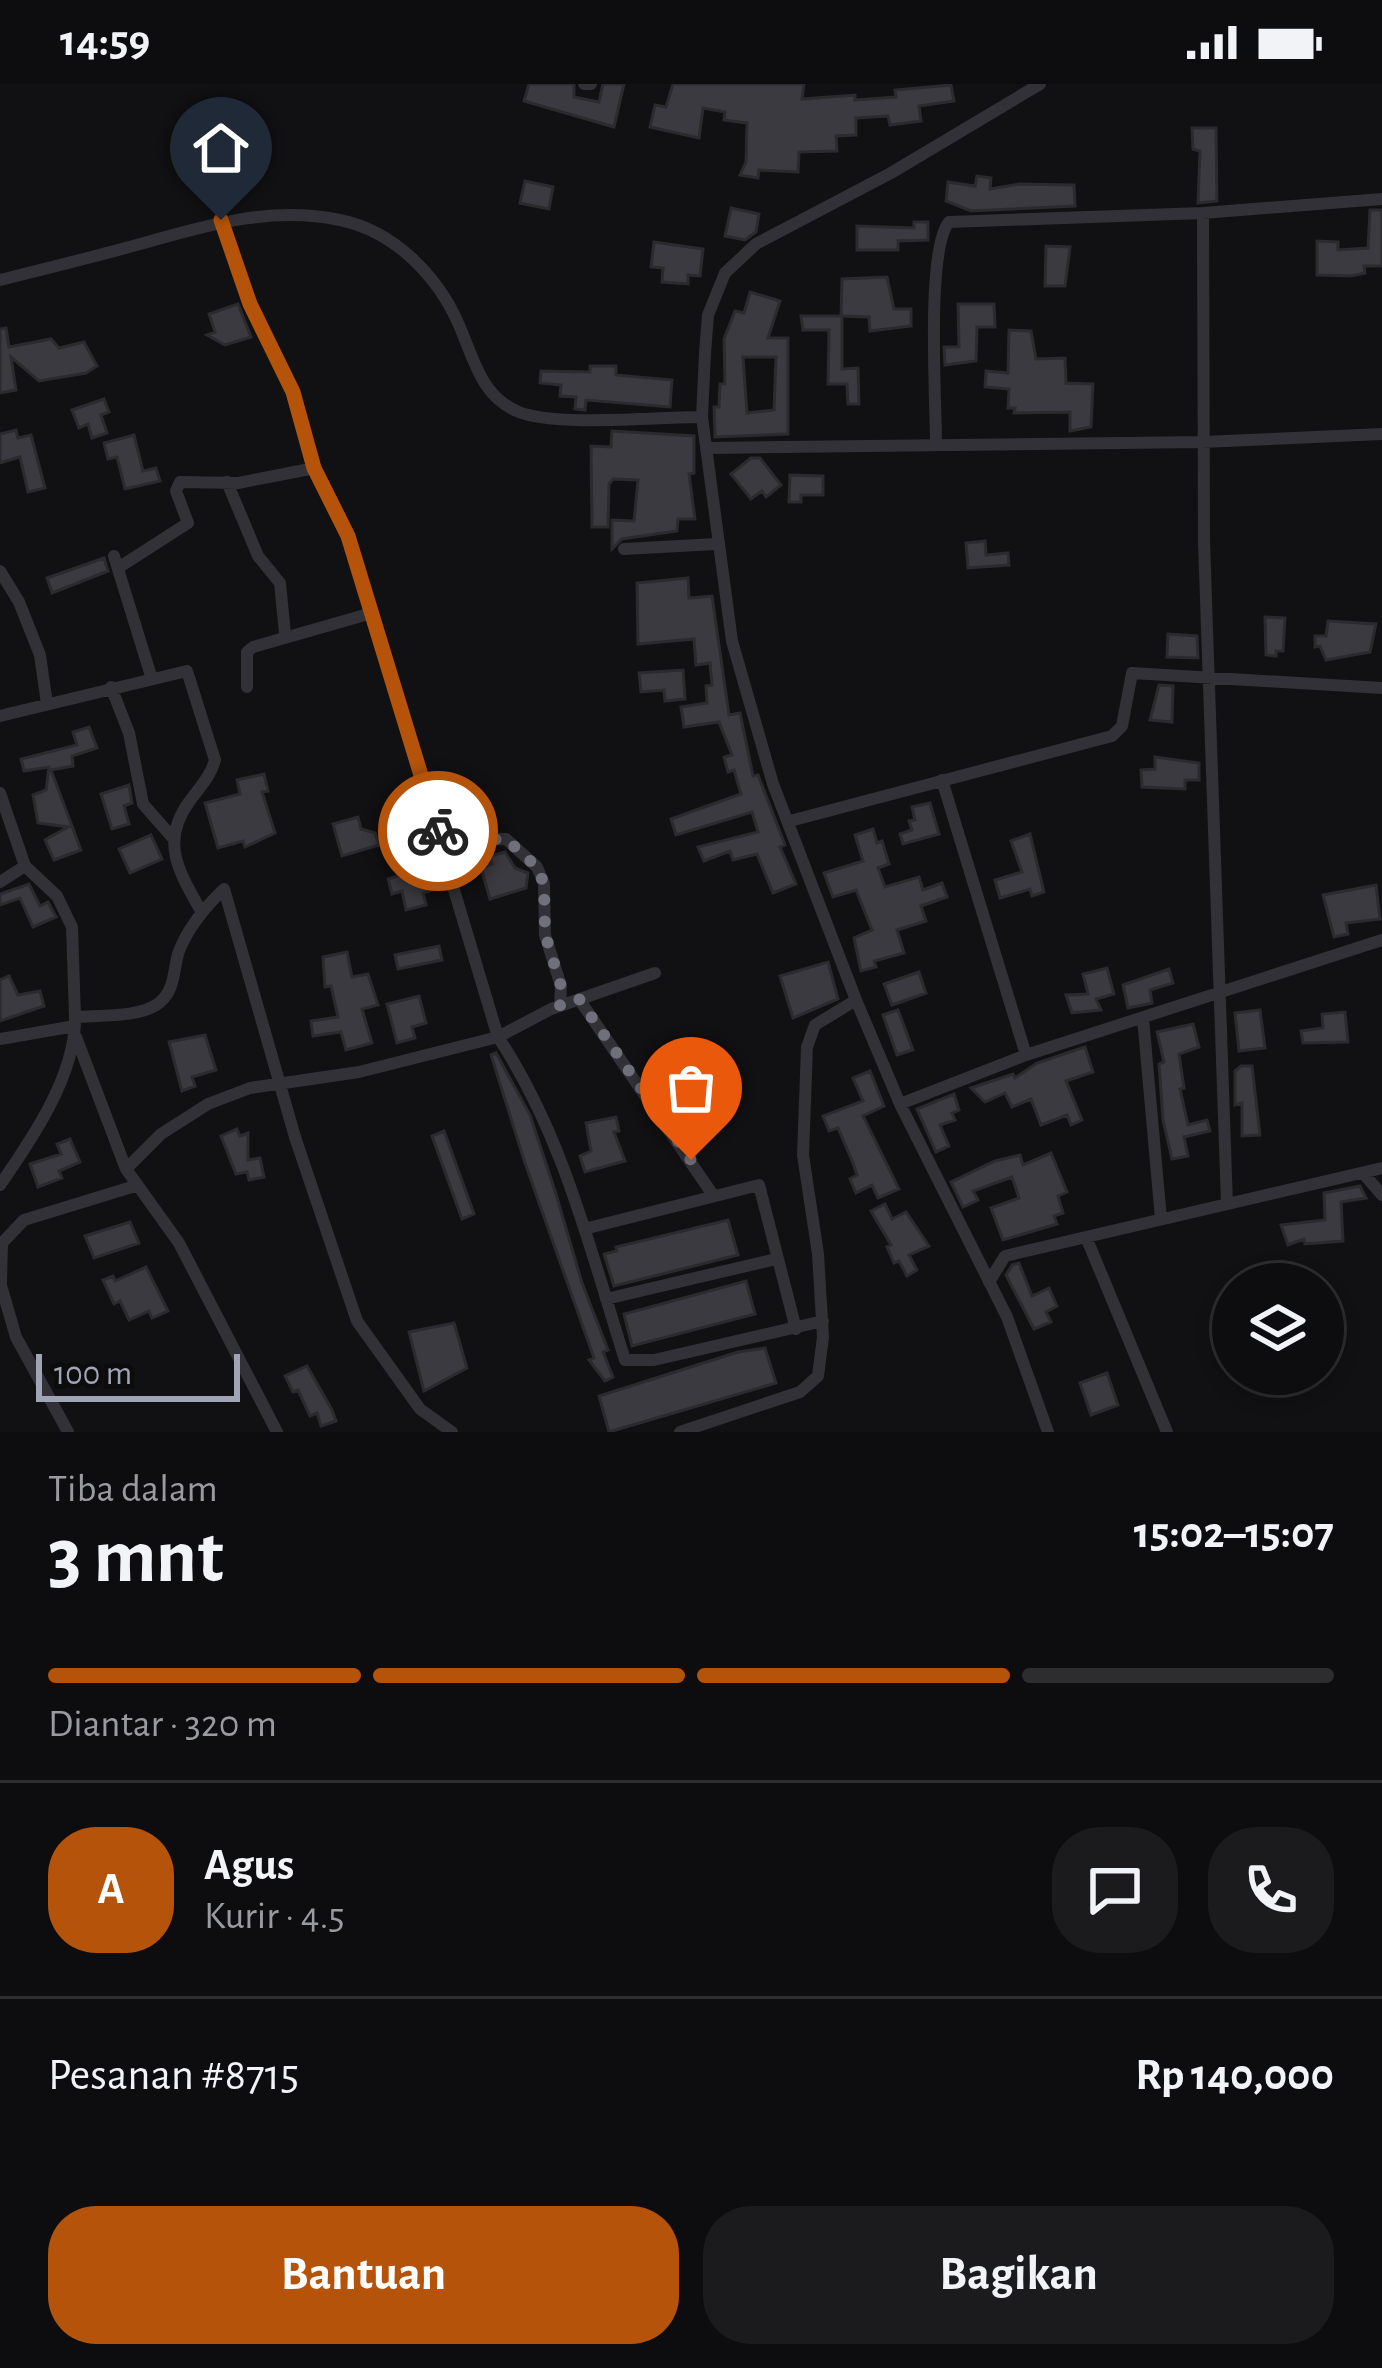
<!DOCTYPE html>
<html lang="id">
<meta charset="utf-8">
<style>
body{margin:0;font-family:"Alegreya Sans",sans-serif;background:#1b1a1c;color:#f1f3f6;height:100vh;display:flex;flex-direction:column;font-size:45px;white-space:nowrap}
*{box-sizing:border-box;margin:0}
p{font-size:39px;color:#9a9b9e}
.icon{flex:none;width:66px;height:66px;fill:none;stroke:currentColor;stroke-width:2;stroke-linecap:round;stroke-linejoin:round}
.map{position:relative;height:1348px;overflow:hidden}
.sheet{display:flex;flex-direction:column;background:#0d0c0e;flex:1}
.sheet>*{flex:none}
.controls{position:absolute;left:1212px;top:1179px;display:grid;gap:24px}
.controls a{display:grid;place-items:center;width:132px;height:132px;border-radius:50%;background:#0d0c0e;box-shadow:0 6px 18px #0003,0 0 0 3px #2d2c2e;font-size:60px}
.scale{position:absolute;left:36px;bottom:30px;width:204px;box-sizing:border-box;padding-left:12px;border:6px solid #a1a4b4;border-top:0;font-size:33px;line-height:42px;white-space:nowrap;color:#a1a4b4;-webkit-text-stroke:9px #0c0c0d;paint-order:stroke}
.pin{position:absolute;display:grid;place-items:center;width:102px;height:102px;color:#fff;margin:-123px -51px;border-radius:50% 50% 50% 0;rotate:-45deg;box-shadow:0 0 12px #0007}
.pin .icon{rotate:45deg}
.courier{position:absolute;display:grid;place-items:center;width:120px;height:120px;margin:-60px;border:9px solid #b45309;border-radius:50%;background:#fff;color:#222;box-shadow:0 3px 15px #0007}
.overview em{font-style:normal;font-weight:700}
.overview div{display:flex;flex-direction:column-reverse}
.overview{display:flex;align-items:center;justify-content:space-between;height:204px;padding:0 48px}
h1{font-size:78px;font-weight:700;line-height:90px}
.bar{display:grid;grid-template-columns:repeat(4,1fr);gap:18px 12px;align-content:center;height:144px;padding:0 48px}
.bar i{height:15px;border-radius:9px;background:#2d2c2e}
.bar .on{background:#b45309}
.bar p{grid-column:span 4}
.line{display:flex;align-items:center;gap:30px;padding:0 48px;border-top:3px solid #2d2c2e}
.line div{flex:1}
.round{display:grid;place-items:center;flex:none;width:126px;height:126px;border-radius:48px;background:#1b1a1c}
.primary-button{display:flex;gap:24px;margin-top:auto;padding:24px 48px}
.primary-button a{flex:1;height:138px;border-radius:48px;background:#b45309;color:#fff;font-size:48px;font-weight:700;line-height:138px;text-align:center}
.primary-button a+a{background:#1b1a1c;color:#f1f3f6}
.status{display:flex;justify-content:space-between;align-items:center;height:84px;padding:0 60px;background:#0d0c0e;direction:ltr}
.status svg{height:33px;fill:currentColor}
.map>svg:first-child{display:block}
.building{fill:#3a3a40;stroke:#2b2a2e;stroke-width:3;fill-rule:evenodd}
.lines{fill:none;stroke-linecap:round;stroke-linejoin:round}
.street{stroke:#313137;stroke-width:12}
.done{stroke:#6f707b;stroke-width:12;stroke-dasharray:0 21.6}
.route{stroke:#b45309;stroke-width:15}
</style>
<div class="status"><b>14:59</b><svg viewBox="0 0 49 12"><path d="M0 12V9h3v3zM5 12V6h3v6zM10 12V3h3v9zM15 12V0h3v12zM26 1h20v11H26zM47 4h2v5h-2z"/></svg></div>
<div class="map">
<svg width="1382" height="1348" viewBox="0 0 1382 1348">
<rect width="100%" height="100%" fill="#111012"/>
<!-- building -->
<path class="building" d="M529 0H574V13L599 18 603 0H624L614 43 524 17Z
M673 0H804L802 15 855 11V16L896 13 895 6 951 1 954 17 919 22 921 37 890 41 888 32 856 34V51L836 52 837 67 799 68 798 88 759 86 758 94 740 91 746 78 747 39 724 36 725 28 703 24 699 54 650 43 655 21 666 23Z
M1192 44H1216L1217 117 1198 119 1200 67 1193 65Z
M977 92 991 94 990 105 1019 100 1074 101 1075 122 971 127 946 117 948 98 975 102Z
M525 97 553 103 549 125 520 119Z
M731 124 759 130 756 148 745 156 725 152Z
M1370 126H1382V182H1364L1365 189 1351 192 1317 191V157L1338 158V166L1368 164Z
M914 138H928V156L898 157V166H857V142L914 144Z
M654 158 703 165 700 192 688 191V200L662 198 663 184 651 183Z
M1046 162 1070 163 1065 202H1045Z
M887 193 894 225H911V242L870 247 869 233 841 232 842 195Z
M750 208 780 217 768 254H788V350L715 353 714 323H719L720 300H725L724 255 735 227 744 229ZM743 273H776L774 326 747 329Z
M238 220 251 253 225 261 207 251 215 248 209 230Z
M958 220H994L995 243H977L976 277 945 281 944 263H959Z
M801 232H842V285L858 284 859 320H848L847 300H828L829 246H803Z
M6 244 9 263 51 255 59 264 84 258 97 282 86 289 39 297 11 273 16 306 0 309V245Z
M1009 246 1031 247 1036 275 1065 274 1066 299 1093 300 1091 343 1070 347V328L1014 329 1015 324H1008L1009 305 985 303 986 287 1008 289Z
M590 282H616V291L672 296 670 323 586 316 585 326 575 325 576 313 560 312 561 301 540 299 541 287 590 288Z
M104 315 109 328 101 331 107 349 92 354 88 340 79 344 72 326Z
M16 346 18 354 31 351 45 404 28 408 20 373 0 379V350Z
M612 347 694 352V389L689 390 695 435H678L677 447 622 455 612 465V436L634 437 638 396 613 395 609 400 608 443H592L591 362 611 363Z
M134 351 143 387 156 384 160 397 125 405 117 373 108 375 104 359Z
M751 374H760L781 401 766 413 762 407 751 415 731 390Z
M790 391 823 392V411H801V418H789Z
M985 457 986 471 1008 469 1009 481 968 484 966 459Z
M104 474 108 487 52 509 47 494Z
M688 494 689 514 712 512 729 631 740 629 753 692 758 691 785 761 780 763 796 800 773 809 757 770 733 776 730 767 704 777 698 763 758 748 752 728 676 751 671 735 741 710 734 686 728 688 724 673 732 671 719 638 684 643 681 623 707 619 706 602 712 601 710 579 696 581 694 555 638 560 637 499Z
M1265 533 1285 534 1283 567H1276V572L1266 571Z
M1328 537 1376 540 1370 568 1326 576 1320 562 1315 563V552H1326Z
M1168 550 1197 552 1198 574 1167 573Z
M683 586 685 615 665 617 664 606 641 608 639 589Z
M1159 601 1173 602 1172 638 1150 636Z
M89 643 97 664 72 672 73 682 51 686 81 766 54 776 45 756 68 743 38 739 33 711 46 706 49 683 24 687 21 675 77 661 73 648Z
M1155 673 1199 679V696H1185V705L1142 703 1141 686 1155 685Z
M264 690 268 707 262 708 275 749 245 763 243 757 218 764 205 719 240 710 237 696Z
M129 701 132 719 124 722 129 740 112 745 101 710Z
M458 717 461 730 493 725 495 737 447 745 441 721Z
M930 719 939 750 903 760 900 750 912 746 909 737 915 736 912 723Z
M358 733 361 745 375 749 379 761 342 772 333 740Z
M873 745 877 759 882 757 889 780 878 784 885 803 919 793 923 806 942 799 947 813 921 822 926 837 897 846 904 869 874 877 876 883 861 887 854 854 872 846 856 806 833 813 824 789 863 777 855 751Z
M1030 750 1044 808 1032 812 1030 805 1000 814 995 796 1022 788 1011 757Z
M151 751 162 775 130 789 119 765Z
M505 768 515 784 528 789 526 804 490 815 481 784 492 780 490 772Z
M410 788 413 796 438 789 442 803 423 809 426 821 406 826 402 807 392 810 388 795Z
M29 800 40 822 48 818 56 833 33 843 20 814 0 821V810Z
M1376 801 1380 835 1346 839 1348 850 1334 853 1323 811Z
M439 862 442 876 398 885 395 871Z
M347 868 352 893 368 890 378 921 362 925 372 959 346 966 341 948 313 952 311 937 338 933 331 902 325 903 323 873Z
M828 878 838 915 793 934 780 892Z
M1107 884 1114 910 1096 915 1101 926 1072 929 1066 911 1088 910 1083 890Z
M1169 885 1173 899 1150 906 1152 919 1128 924 1123 901Z
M919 888 926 909 892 921 884 900Z
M9 892 18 911 40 907 44 922 0 937V896Z
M419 912 426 939 412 943 415 954 397 959 387 920Z
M898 926 913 966 897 971 883 931Z
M1260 926 1265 964 1239 967 1235 929Z
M1345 928 1348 958 1303 959 1301 947 1323 944 1322 930Z
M1193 940 1199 963 1179 970 1184 1004 1180 1005 1188 1041 1207 1036 1210 1047 1184 1053 1188 1072 1172 1075 1163 1036 1159 980 1164 978 1157 948Z
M205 951 216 986 192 993 195 1002 182 1007 169 958Z
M1085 963 1093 988 1066 997 1082 1036 1071 1041 1067 1031 1041 1041 1031 1015 1012 1023 1005 1009 985 1018 971 1004 1013 990 1015 994 1037 979Z
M496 969 530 1031 556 1110 582 1199 608 1266 603 1268 613 1293 605 1297 589 1276 594 1274 525 1079 491 971Z
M1241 982H1252L1260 1051 1242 1052V1019L1235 1021V987Z
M870 987 884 1022 863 1032 899 1105 878 1114 872 1101 856 1109 850 1095 857 1091 853 1079 838 1044 829 1047 823 1032 863 1017 853 994Z
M954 1010 959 1026 952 1029 955 1036 940 1041 949 1062 936 1068 917 1025Z
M616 1033 619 1047 614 1048 625 1077 585 1088 580 1072 591 1067 586 1039Z
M237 1045 240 1052 248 1049V1076L260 1074 264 1093 249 1096 247 1088 236 1090 221 1052Z
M444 1047 474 1130 462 1135 432 1052Z
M70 1055 80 1078 59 1087 62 1094 38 1103 30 1080 61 1070 57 1060Z
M1051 1069 1067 1108 1058 1112 1063 1129 1054 1132 1057 1140 1003 1156 991 1124 1019 1114 1012 1093 973 1107 978 1116 963 1123 951 1098 995 1077 1020 1071 1023 1081Z
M1360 1102 1366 1114 1341 1118 1343 1157 1305 1160 1304 1155 1288 1161 1281 1141 1325 1136 1324 1109Z
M885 1120 892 1135 906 1128 929 1162 909 1171 917 1186 907 1192 899 1177 894 1179 887 1163 891 1161 871 1127Z
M728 1136 738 1171 614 1202 604 1170 617 1167 616 1163Z
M130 1138 139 1159 94 1174 85 1152Z
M1019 1179 1032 1212 1049 1204 1057 1222 1046 1228 1051 1238 1034 1245 1006 1191 1012 1181Z
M146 1183 168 1227 152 1234 149 1227 129 1236 120 1217 114 1220 103 1196 113 1192 115 1197Z
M746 1197 755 1230 632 1262 624 1230Z
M454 1239 467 1284 424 1307 409 1248Z
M765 1264 776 1299 609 1348 599 1312 738 1268Z
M307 1282 332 1326 336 1337 321 1342 317 1329 310 1332 298 1306 293 1308 285 1292Z
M1107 1289 1118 1321 1091 1331 1080 1299Z"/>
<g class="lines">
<!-- street -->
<path class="street" d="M584 0H591
M1040 0 891 89 756 160 725 189 708 231 705 269 702 333 732 557 773 700 856 916 900 1020 1007 1233 1048 1348
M1203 129 1204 458 1227 1120
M222 136 249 221 293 308 315 384 348 451 498 953C563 1051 590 1165 625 1276H654L823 1237
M0 196C44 185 89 174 133 162 202 143 267 121 340 136 394 147 438 192 459 241 474 275 481 313 519 328 556 343 658 333 702 333
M936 360C936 317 926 166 949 138L1203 129 1382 115
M708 364 1202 358 1382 350
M227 398 258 472 280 499 285 550
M624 465 716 460
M114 472 151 592
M118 484 188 439 176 407 180 398 238 399 315 384
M0 487 19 518 40 571 47 620
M111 603 129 649 143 720 172 753
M247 603V568L253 563 372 529
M0 632 187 587 215 676C211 692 199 704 189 718 160 758 179 788 201 827
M942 696 1026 971
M0 709 25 782 57 812 72 843 75 933
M790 737 1112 652 1122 642 1132 589 1382 604
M440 756 506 755 537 783 544 800 545 851 561 902 560 922
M0 798 25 782
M579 915 713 1111
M1143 934 1161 1135
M76 953 126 1085 179 1159 277 1348
M0 955 75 942
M900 1020 1026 971 1382 856
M126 1085 161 1050 208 1020 250 1004 359 988 498 953 551 925 655 889
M1363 1089 1382 1111
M0 1101C32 1055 76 991 75 933 99 931 140 934 159 919 176 906 173 884 179 867 189 842 205 823 224 805L295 1053 357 1237 420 1325 452 1348
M588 1144 759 1101 796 1245
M1086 1153 1167 1348
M0 1198 16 1253 68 1348
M989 1198 1005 1172 1382 1084
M1 1199 2 1159 24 1136 135 1102
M606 1215 776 1175
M680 1348 800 1308 818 1292 823 1253 818 1170 803 1071 807 963 815 941 856 916"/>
</g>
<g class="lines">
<!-- done -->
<path class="done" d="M438 747 440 756 506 755 537 783 544 800 545 850 561 902 560 922 579 915 691 1076"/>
<!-- route -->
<path class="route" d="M221 136 250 220 293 308 314 384 348 452 438 747"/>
</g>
</svg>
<div class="controls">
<a><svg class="icon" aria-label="layers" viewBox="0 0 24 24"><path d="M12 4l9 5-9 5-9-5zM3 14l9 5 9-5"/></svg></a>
</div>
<div class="scale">100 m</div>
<div class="pin" style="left:691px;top:1076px;background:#ea580c"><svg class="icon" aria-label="bag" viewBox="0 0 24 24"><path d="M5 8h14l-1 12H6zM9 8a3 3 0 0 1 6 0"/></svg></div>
<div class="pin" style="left:221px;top:136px;background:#1f2937"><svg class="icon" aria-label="home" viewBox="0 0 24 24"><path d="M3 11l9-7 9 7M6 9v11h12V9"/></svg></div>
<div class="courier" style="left:438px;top:747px"><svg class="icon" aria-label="bike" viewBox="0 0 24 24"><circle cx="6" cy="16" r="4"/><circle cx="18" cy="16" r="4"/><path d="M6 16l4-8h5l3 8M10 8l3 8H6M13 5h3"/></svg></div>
</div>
<section class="sheet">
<div class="overview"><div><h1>3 mnt</h1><p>Tiba dalam</p></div><em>15:02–15:07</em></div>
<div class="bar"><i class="on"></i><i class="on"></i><i class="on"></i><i></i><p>Diantar · 320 m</p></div>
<div class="line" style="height:216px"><b class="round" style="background:#b45309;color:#fff">A</b><div><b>Agus</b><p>Kurir · 4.5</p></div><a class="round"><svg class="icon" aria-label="chat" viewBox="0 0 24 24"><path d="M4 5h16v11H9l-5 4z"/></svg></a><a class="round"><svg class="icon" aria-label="phone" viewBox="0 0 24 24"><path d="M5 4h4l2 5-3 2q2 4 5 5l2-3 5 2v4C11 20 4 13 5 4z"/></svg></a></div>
<div class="line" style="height:156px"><div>Pesanan #8715</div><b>Rp 140,000</b></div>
<div class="primary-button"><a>Bantuan</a><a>Bagikan</a></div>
</section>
